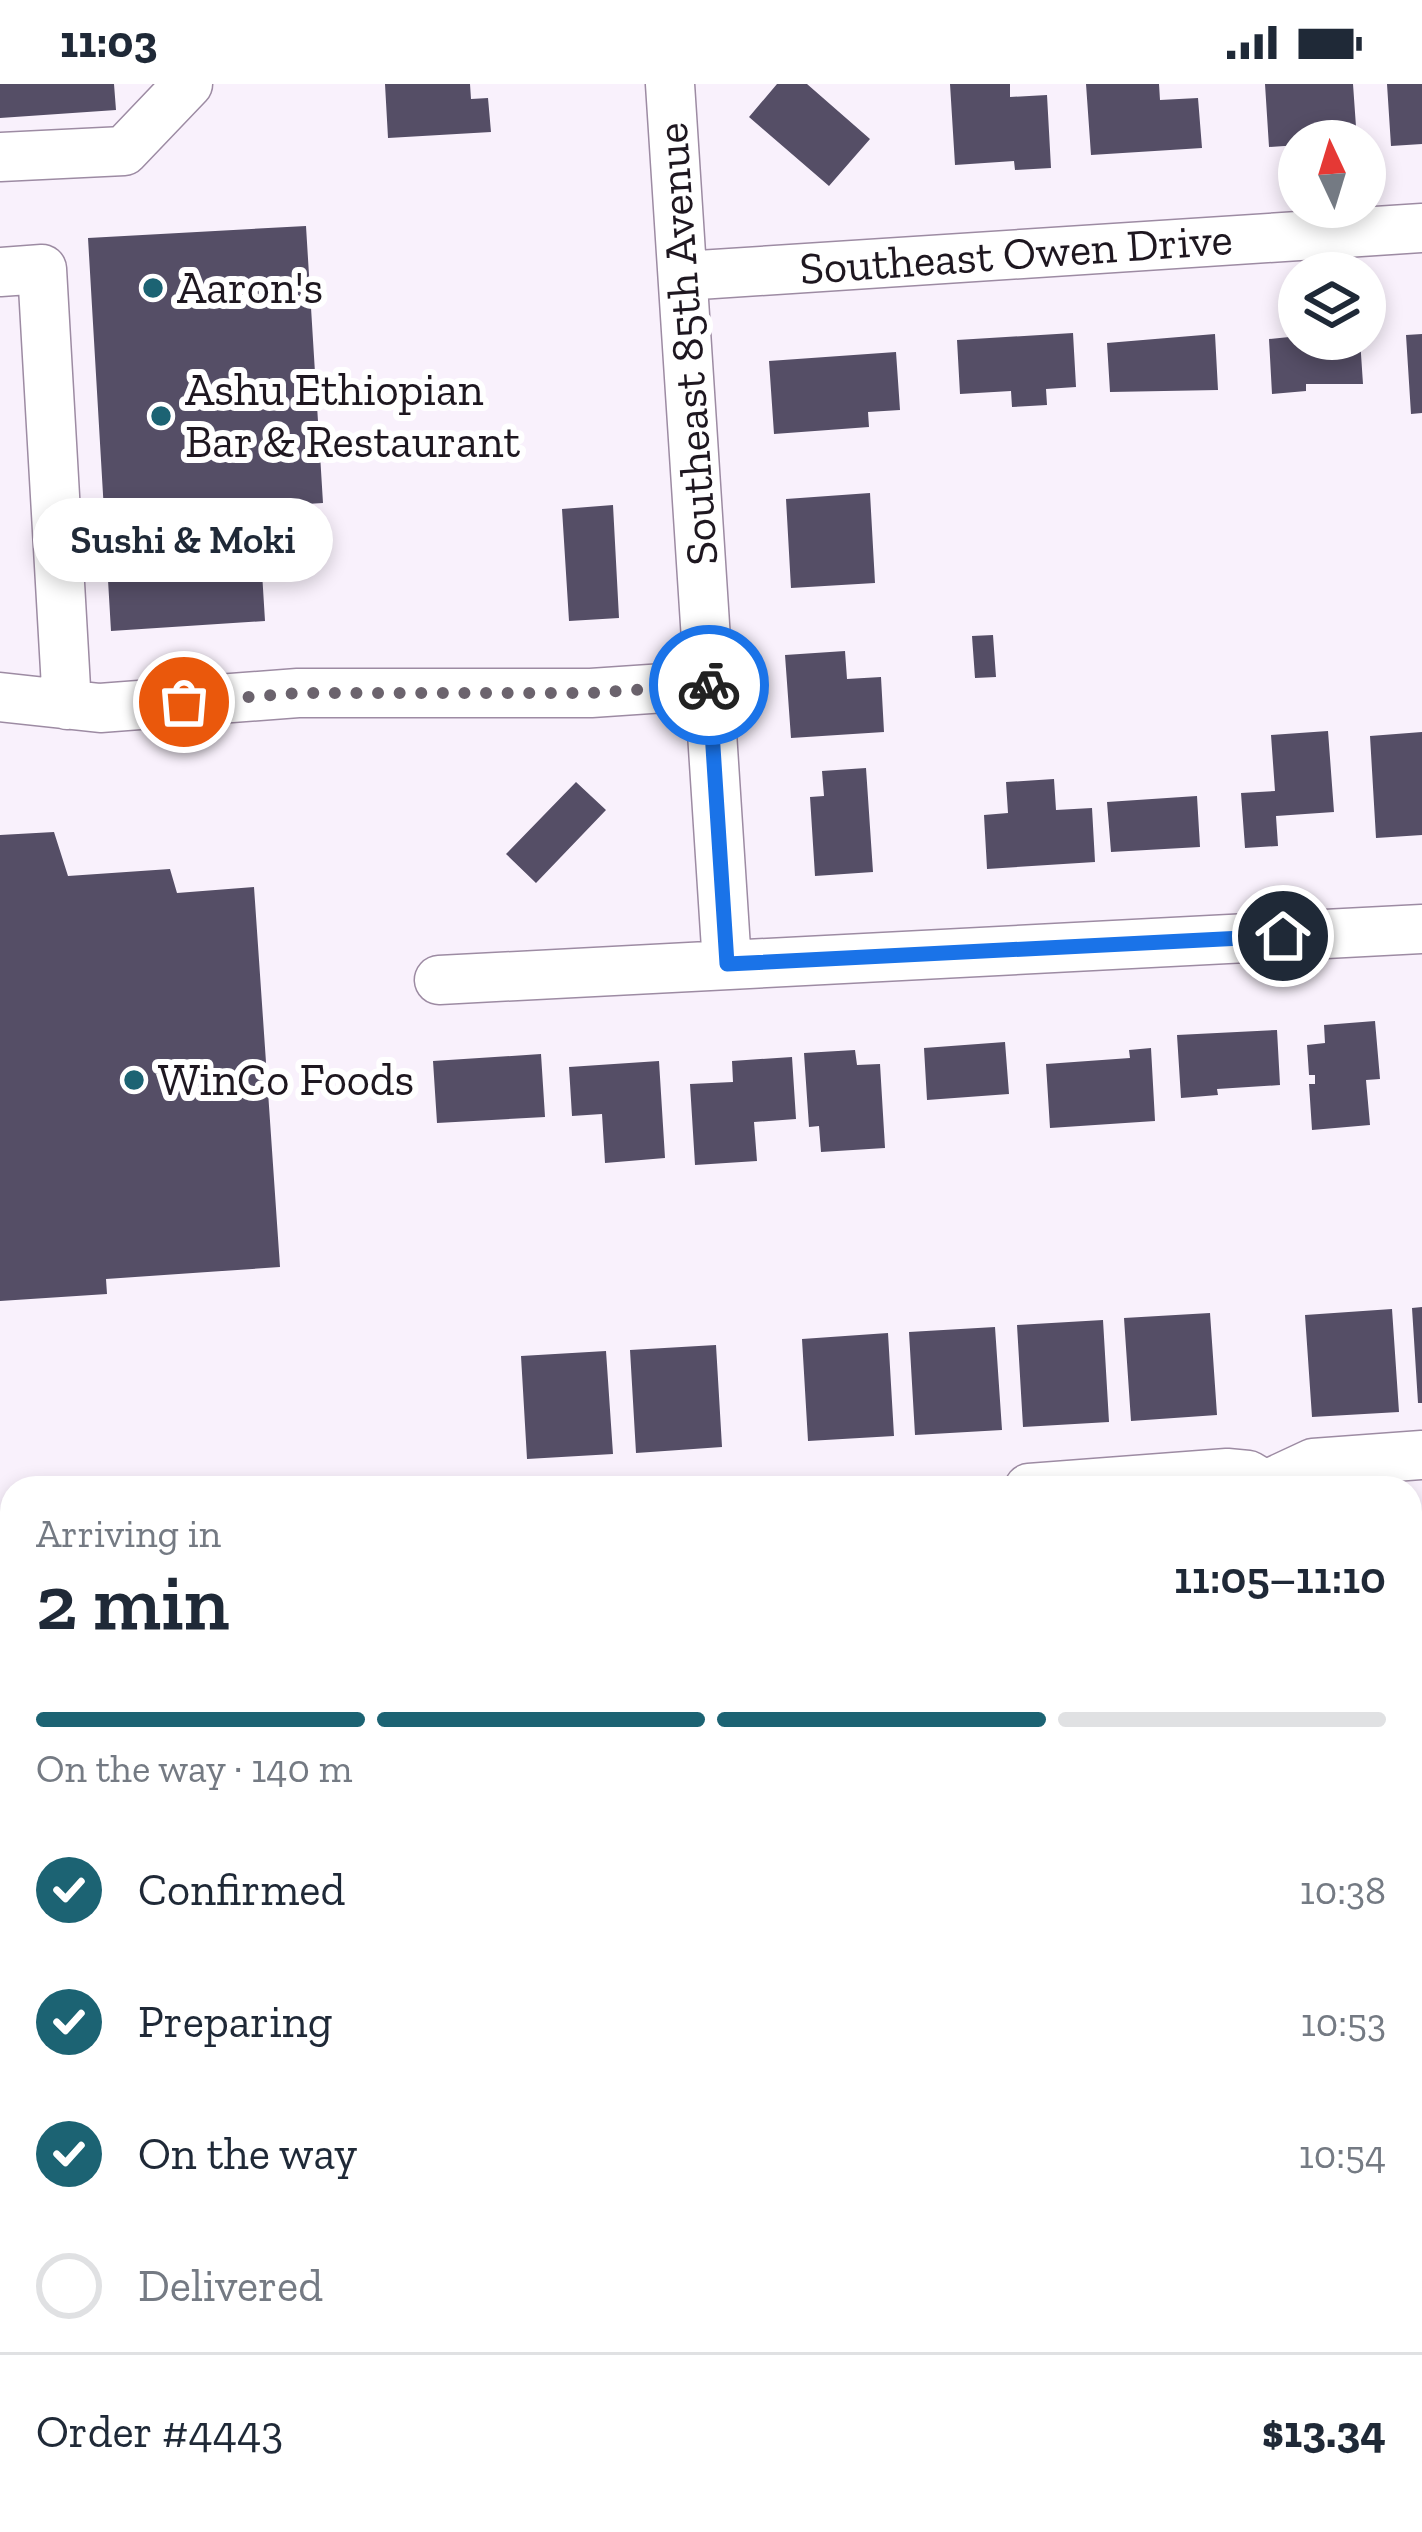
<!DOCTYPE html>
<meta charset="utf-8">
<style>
body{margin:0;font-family:"Zilla Slab",serif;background:#f6f6f7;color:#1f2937;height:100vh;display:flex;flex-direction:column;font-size:45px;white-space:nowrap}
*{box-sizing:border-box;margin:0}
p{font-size:39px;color:#747a83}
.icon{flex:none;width:66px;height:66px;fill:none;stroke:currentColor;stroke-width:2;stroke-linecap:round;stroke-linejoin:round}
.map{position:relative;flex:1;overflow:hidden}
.details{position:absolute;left:0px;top:1392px;width:1422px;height:1056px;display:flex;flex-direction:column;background:#fff;border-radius:36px 36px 0 0;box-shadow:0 6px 18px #0003}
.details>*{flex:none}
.needle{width:78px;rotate:356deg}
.fabs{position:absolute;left:1278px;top:36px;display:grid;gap:24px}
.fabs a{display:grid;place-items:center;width:108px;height:108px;border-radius:50%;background:#fff;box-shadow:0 6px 18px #0003;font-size:60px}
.pin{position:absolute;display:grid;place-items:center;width:102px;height:102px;color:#fff;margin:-51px;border:6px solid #fff;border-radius:50%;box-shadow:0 3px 12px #0007}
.courier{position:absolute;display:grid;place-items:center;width:120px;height:120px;margin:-60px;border:9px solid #1a73e8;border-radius:50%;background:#fff;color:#222;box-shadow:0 3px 15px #0007}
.bubble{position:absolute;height:84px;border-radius:42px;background:#fff;box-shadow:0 6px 18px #0003;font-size:39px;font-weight:600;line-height:84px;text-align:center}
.headline em{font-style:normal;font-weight:600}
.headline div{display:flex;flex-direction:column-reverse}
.headline{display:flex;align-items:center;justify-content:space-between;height:204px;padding:0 36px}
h1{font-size:78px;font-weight:600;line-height:90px}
.bar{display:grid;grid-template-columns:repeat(4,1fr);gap:18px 12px;align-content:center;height:144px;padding:0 36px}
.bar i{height:15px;border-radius:9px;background:#e0e1e3}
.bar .current{background:#1c6373}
.bar p{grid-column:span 4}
.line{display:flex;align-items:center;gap:30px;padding:0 36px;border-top:3px solid #e0e1e3}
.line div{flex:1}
ol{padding:0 36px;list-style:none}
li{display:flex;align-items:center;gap:36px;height:132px}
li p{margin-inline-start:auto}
li .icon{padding:12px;border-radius:50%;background:#1c6373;color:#fff;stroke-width:4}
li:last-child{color:#747a83}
li i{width:66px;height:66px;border:6px solid #e0e1e3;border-radius:50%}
.status{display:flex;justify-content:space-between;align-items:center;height:84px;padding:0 60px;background:#fff;direction:ltr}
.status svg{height:33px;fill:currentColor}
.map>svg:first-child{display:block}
.building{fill:#554e66}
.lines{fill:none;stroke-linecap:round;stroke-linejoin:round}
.minor-casing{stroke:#9d8ba3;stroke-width:51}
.minor{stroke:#fff;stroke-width:48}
.done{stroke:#6b636d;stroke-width:12;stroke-dasharray:0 21.6}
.route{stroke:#1a73e8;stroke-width:15}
.poi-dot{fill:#1c6373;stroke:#fff;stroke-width:4.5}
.labels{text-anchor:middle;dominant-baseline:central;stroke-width:12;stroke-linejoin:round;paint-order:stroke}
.street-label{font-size:45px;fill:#1e1720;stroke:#fff}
.poi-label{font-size:45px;fill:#1e1720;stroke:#fff;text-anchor:start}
</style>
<div class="status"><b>11:03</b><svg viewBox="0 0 49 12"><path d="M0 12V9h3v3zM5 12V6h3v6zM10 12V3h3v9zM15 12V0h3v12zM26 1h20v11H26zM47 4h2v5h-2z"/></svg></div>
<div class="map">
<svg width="1422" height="2448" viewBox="0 0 1422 2448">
<rect width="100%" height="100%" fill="#f9f1fc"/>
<!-- building -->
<path class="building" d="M0 0H114L116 26 0 34Z
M385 0H470L471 15 488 14 491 48 388 54Z
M777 0H807L870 55 829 102 749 33Z
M950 0H1010V13L1047 11 1051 84 1015 86 1014 77 955 81Z
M1086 0H1159L1160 16 1198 14 1202 64 1091 71Z
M1265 0H1353L1357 57H1299V61L1269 63Z
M1387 0H1422V60L1391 62Z
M306 142 323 419 258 423 265 537 111 547 88 154Z
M1073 249 1076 303 1046 305 1047 321 1012 323 1011 307 960 310 957 256Z
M1215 250 1218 306 1110 308 1107 259Z
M1422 250V329L1411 330 1406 251Z
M1299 252 1360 255 1363 300H1306V307L1272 310 1269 255Z
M896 268 900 326 868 328 869 343 774 350 769 277Z
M870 409 875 499 791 504 786 415Z
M613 421 619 534 569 537 562 425Z
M993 551 996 593 975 594 972 552Z
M845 567 847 595 881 593 884 648 791 654 785 571Z
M1328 647 1334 728 1276 732 1278 762 1245 764 1241 709 1275 707 1271 651Z
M1422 648V751L1376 754 1370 652Z
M866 684 873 788 815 792 810 713 824 712 822 687Z
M1054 695 1056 726 1092 724 1095 778 987 785 984 731 1008 729 1006 698Z
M576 698 606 726 536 799 506 770Z
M1197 712 1200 763 1111 768 1107 718Z
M54 748 68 792 170 785 177 809 254 803 280 1183 106 1195 107 1210 0 1217V751Z
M1375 937 1380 995 1366 996 1370 1041 1312 1046 1309 1000H1315V991H1309L1307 961 1325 959 1324 941Z
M1277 946 1280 1001 1217 1005 1218 1011 1181 1014 1177 951Z
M1005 958 1009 1010 927 1016 924 964Z
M1151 964 1155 1037 1050 1044 1046 980 1130 974 1129 966Z
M855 966 857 981 880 980 885 1064 821 1068 819 1042 809 1043 804 969Z
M541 970 545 1033 437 1039 433 977Z
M792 973 796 1035 754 1038 757 1077 695 1081 690 1000 733 998 732 977Z
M659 977 665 1074 605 1079 602 1030 572 1032 569 983Z
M1422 1223V1319H1418L1412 1224Z
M1392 1225 1399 1328 1312 1333 1305 1231Z
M1210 1229 1217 1331 1131 1337 1124 1234Z
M1103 1236 1109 1338 1023 1343 1017 1241Z
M995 1243 1002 1346 915 1351 909 1248Z
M888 1249 894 1352 808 1357 802 1255Z
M716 1261 722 1363 636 1369 630 1266Z
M606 1267 613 1370 527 1375 521 1272Z
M1419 1644 1422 1754 1410 1755V1645Z
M1410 1842H1422V1953L1410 1954Z
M1422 2045V2167L1410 2168V2046Z
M12 2290V2436H435V2439L309 2448H0V2291Z
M628 2436H665V2440L629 2443Z"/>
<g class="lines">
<defs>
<path id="minor" d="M670 0 727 880
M0 73 124 67 188 0
M0 188 42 185 67 621
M683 192 1422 144
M0 613 100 624 298 609H591L709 601
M439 896 1422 845
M1268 1400 1313 1379 1422 1371
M1029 1404 1227 1389 1248 1391 1270 1404
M1410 1586 1422 1585
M1410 1990 1422 1989
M1410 2245 1422 2241
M1410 2416 1412 2448
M976 2436V2448"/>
</defs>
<!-- minor casing -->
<use href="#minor" class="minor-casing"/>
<!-- minor -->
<use href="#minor" class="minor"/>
</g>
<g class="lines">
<!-- done -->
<path class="done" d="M184 618 298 609H591L709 601"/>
<!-- route -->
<path class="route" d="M709 601 727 880 1283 852"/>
</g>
<!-- markers -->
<g class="poi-dot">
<circle cx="153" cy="204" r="12"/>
<circle cx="161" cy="332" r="12"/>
<circle cx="134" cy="996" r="12"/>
</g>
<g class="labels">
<!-- street labels -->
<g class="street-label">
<text transform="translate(1016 170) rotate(-4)">Southeast Owen Drive</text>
<text transform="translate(687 260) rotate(-94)">Southeast 85th Avenue</text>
</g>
<!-- poi labels -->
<g class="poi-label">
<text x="177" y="204">Aaron's</text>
<text x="185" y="306">Ashu Ethiopian<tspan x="185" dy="52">Bar &amp; Restaurant</tspan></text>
<text x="158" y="996">WinCo Foods</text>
</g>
</g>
</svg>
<div class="fabs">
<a><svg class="needle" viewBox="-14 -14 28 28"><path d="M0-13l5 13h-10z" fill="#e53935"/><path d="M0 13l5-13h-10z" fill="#747a83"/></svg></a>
<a><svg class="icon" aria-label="layers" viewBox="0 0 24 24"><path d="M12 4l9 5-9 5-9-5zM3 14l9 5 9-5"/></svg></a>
</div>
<div class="pin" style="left:184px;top:618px;background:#ea580c"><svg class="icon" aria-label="bag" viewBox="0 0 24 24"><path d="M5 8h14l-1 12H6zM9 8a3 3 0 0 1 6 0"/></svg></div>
<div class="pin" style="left:1283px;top:852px;background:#1f2937"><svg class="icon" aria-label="home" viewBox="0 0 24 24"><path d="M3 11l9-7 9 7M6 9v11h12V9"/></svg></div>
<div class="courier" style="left:709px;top:601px"><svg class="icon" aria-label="bike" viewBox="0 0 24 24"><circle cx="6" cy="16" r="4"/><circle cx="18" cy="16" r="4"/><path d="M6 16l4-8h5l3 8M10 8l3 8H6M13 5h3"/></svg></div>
<div class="bubble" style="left:33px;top:414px;width:300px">Sushi &amp; Moki</div>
<section class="details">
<div class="headline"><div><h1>2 min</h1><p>Arriving in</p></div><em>11:05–11:10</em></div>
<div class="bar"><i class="current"></i><i class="current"></i><i class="current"></i><i></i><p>On the way · 140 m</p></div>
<ol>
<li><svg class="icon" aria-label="check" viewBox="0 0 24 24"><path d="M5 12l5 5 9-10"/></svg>Confirmed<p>10:38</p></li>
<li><svg class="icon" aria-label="check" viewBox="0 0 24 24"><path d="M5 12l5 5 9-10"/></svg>Preparing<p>10:53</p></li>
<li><svg class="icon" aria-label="check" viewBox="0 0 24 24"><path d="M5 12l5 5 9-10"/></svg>On the way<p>10:54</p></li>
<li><i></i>Delivered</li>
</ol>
<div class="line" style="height:156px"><div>Order #4443</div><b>$13.34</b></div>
</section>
</div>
